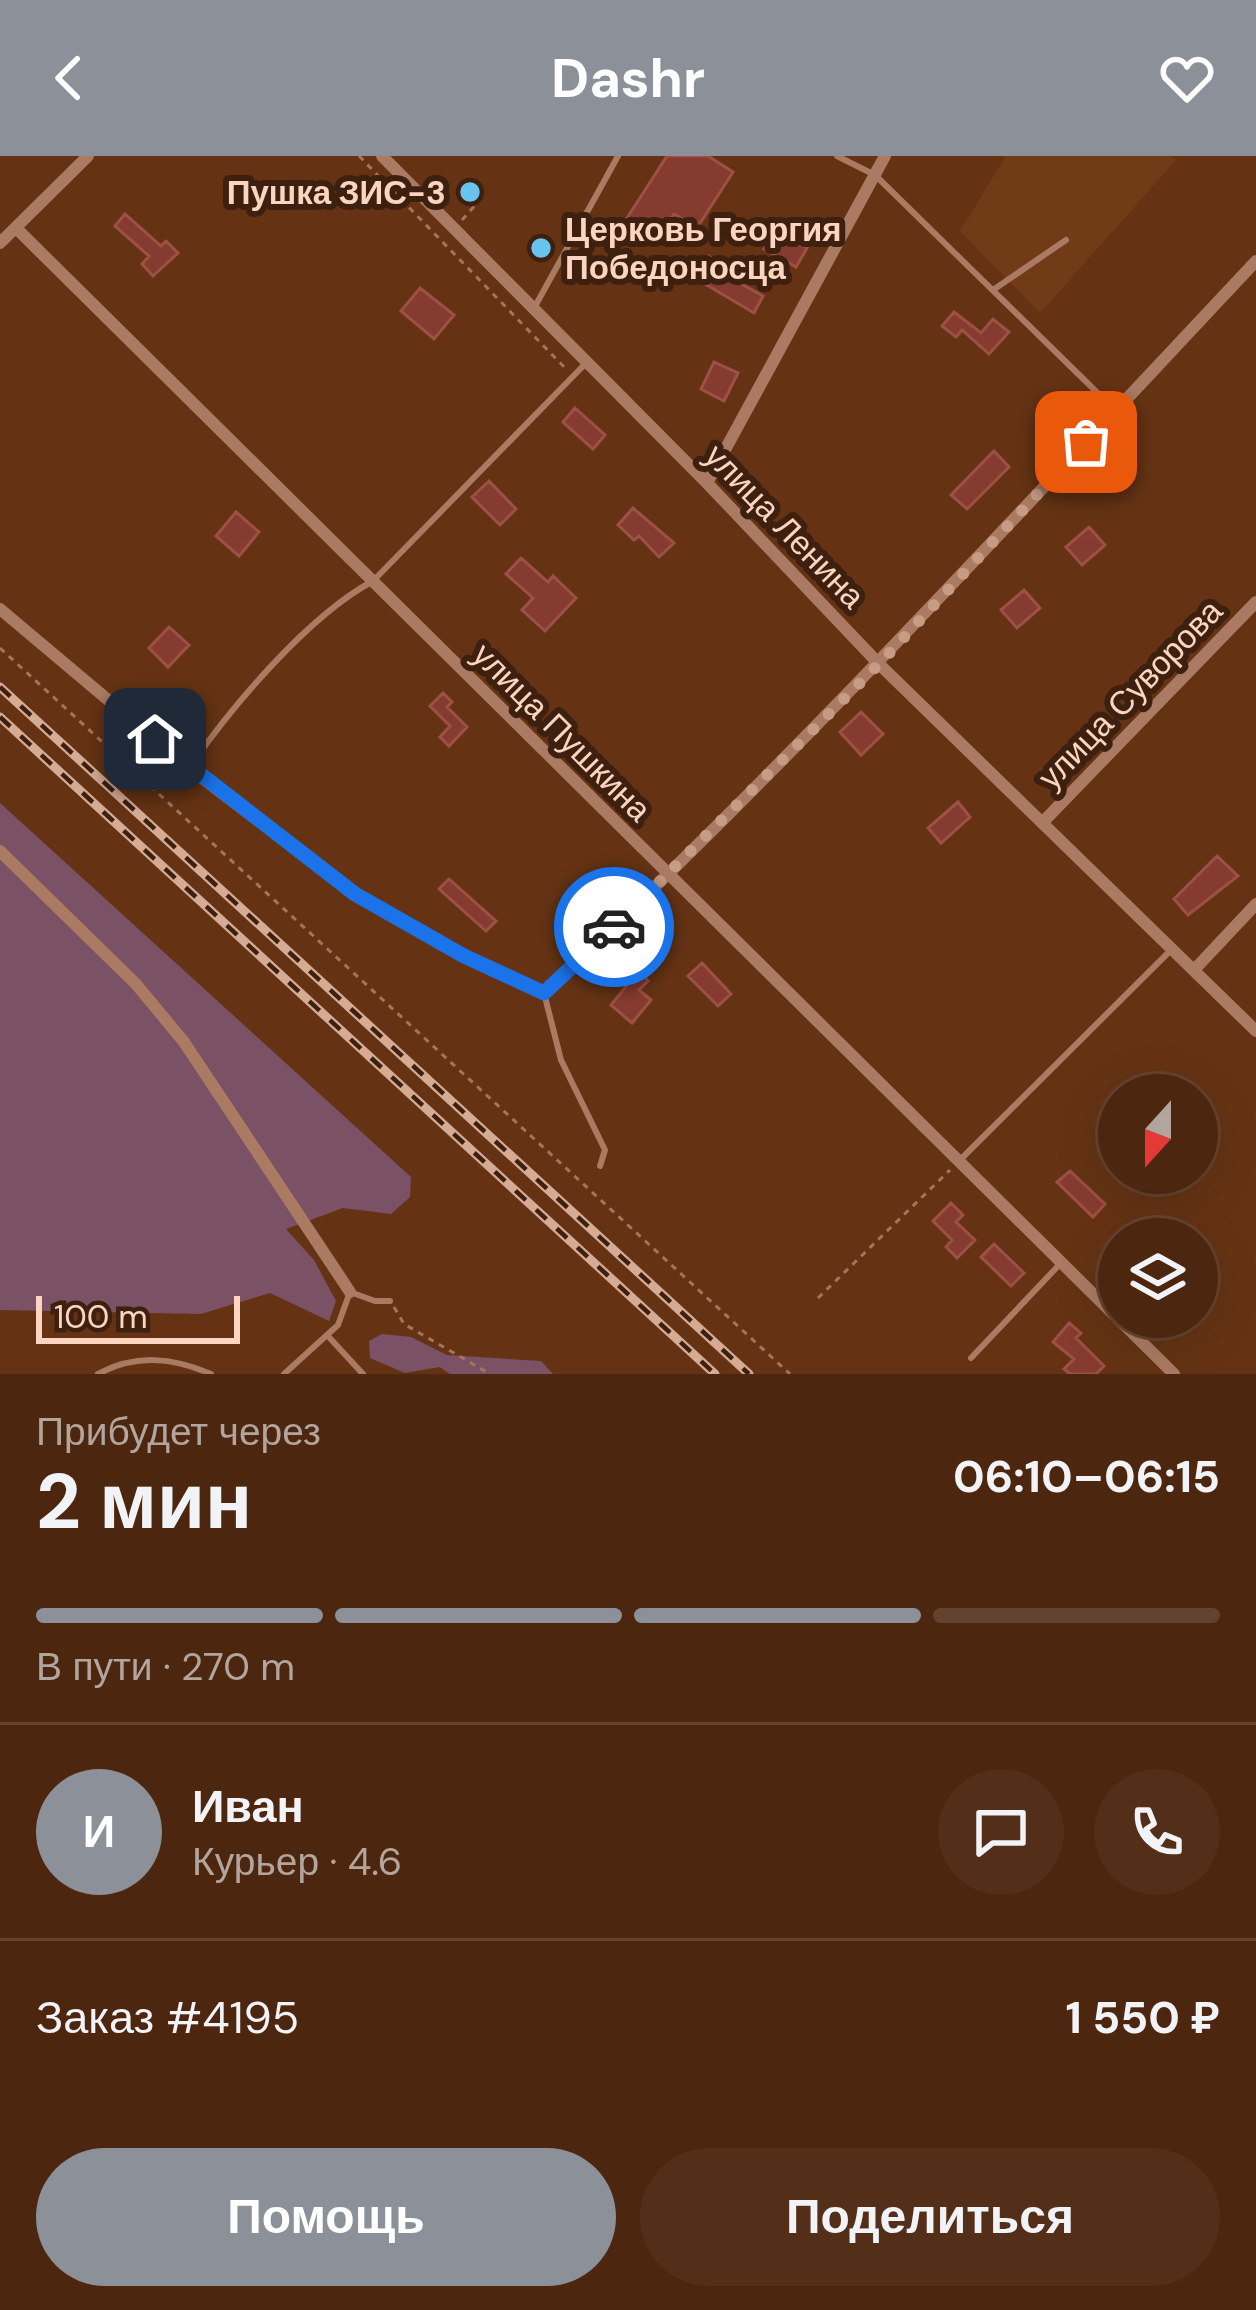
<!DOCTYPE html>
<html lang="ru">
<meta charset="utf-8">
<style>
body{margin:0;font-family:"DM Sans",sans-serif;background:#532e18;color:#f1f3f6;height:100vh;display:flex;flex-direction:column;font-size:45px;white-space:nowrap}
*{box-sizing:border-box;margin:0}
p{font-size:39px;color:#b2a59e}
.icon{flex:none;width:66px;height:66px;fill:none;stroke:currentColor;stroke-width:2;stroke-linecap:round;stroke-linejoin:round}
.map{position:relative;height:1218px;overflow:hidden}
.details{display:flex;flex-direction:column;background:#4c260f;flex:1}
.details>*{flex:none}
.needle{width:78px;rotate:201deg}
.fabs{position:absolute;left:1098px;top:918px;display:grid;gap:24px}
.fabs a{display:grid;place-items:center;width:120px;height:120px;border-radius:50%;background:#4c260f;box-shadow:0 12px 48px #0002,0 0 0 3px #63432f;font-size:60px}
.scale{position:absolute;left:36px;bottom:30px;width:204px;box-sizing:border-box;padding-left:12px;border:6px solid #fcd5c0;border-top:0;font-size:33px;line-height:42px;white-space:nowrap;color:#fcd5c0;-webkit-text-stroke:9px #3d2010;paint-order:stroke}
.pin{position:absolute;display:grid;place-items:center;width:102px;height:102px;color:#fff;margin:-51px;border-radius:24px;box-shadow:0 6px 18px #0006}
.courier{position:absolute;display:grid;place-items:center;width:120px;height:120px;margin:-60px;border:9px solid #1a73e8;border-radius:50%;background:#fff;color:#222;box-shadow:0 3px 15px #0007}
.head em{font-style:normal;font-weight:700}
.head div{display:flex;flex-direction:column-reverse}
.head{display:flex;align-items:center;justify-content:space-between;height:204px;padding:0 36px}
h1{font-size:78px;font-weight:700;line-height:90px}
.bar{display:grid;grid-template-columns:repeat(4,1fr);gap:18px 12px;align-content:center;height:144px;padding:0 36px}
.bar i{height:15px;border-radius:9px;background:#63432f}
.bar .selected{background:#8c9099}
.bar p{grid-column:span 4}
.line{display:flex;align-items:center;gap:30px;padding:0 36px;border-top:3px solid #63432f}
.line div{flex:1}
.round{display:grid;place-items:center;flex:none;width:126px;height:126px;border-radius:63px;background:#532e18}
.cta{display:flex;gap:24px;margin-top:auto;padding:24px 36px}
.cta a{flex:1;height:138px;border-radius:72px;background:#8c9099;color:#fff;font-size:48px;font-weight:700;line-height:138px;text-align:center}
.cta a+a{background:#532e18;color:#f1f3f6}
header{display:flex;justify-content:space-between;align-items:center;height:156px;padding:0 36px;background:#8c9099;color:#fff;font-size:54px;font-weight:700}
.map>svg:first-child{display:block}
.built{fill:#723b17}
.green{fill:#7a5165}
.building{fill:#853b30;stroke:#9d5045;stroke-width:3}
.lines{fill:none;stroke-linecap:round;stroke-linejoin:round}
.path{stroke:#a3765b;stroke-width:3;stroke-dasharray:6 6;stroke-linecap:butt}
.service{stroke:#aa7b62;stroke-width:6}
.minor{stroke:#aa7b62;stroke-width:12}
.rail-casing{stroke:#d5ab94;stroke-width:9}
.rail{stroke:#3d2010;stroke-width:4.5;stroke-dasharray:14;stroke-linecap:butt}
.done{stroke:#c79c84;stroke-width:12;stroke-dasharray:0 21.6}
.route{stroke:#1a73e8;stroke-width:15}
.poi-dot{fill:#66c4ef;stroke:#3d2010;stroke-width:4.5}
.labels{text-anchor:middle;dominant-baseline:central;stroke-width:12;stroke-linejoin:round;paint-order:stroke}
.poi-label{font-size:33px;font-weight:bold;fill:#fcd5c0;stroke:#3d2010;text-anchor:end}
.street-label{font-size:33px;fill:#fcd5c0;stroke:#3d2010}
</style>
<header><svg class="icon" aria-label="back" viewBox="0 0 24 24"><path d="M15 5l-7 7 7 7"/></svg>Dashr<svg class="icon" aria-label="heart" viewBox="0 0 24 24"><path d="M12 20l-8-8c-3-5 5-10 8-4 3-6 11-1 8 4z"/></svg></header>
<div class="map">
<svg width="1256" height="1218" viewBox="0 0 1256 1218">
<rect width="100%" height="100%" fill="#653314"/>
<!-- built -->
<path class="built" d="M1006 0H1171L1176 4 1040 157 960 75Z"/>
<!-- green -->
<path class="green" d="M0 647 411 1021 410 1041 391 1058 343 1052 286 1073 314 1104 336 1145 329 1165 270 1137 201 1158 0 1154Z
M382 1178 411 1181 447 1199 541 1205 553 1218H450L440 1211 405 1217 370 1202 369 1185Z"/>
<!-- building -->
<path class="building" d="M667 0H708L733 16 697 72 674 58 655 86 625 65Z
M125 58 161 90 166 85 178 97 153 120 142 108 149 100 115 70Z
M774 74 807 92 796 111 764 93Z
M708 100 734 113 729 121 763 140 754 157 695 122Z
M420 132 454 159 434 183 401 155Z
M954 156 981 177 993 163 1009 176 989 198 962 174 956 181 942 170Z
M714 206 738 217 724 245 701 233Z
M575 252 605 279 593 293 563 266Z
M994 295 1009 311 967 353 951 339Z
M489 325 516 353 500 369 472 341Z
M633 352 674 387 659 401 639 380 634 384 618 369Z
M236 356 259 376 239 400 216 380Z
M1089 371 1105 389 1082 409 1066 391Z
M521 402 548 426 553 420 576 442 545 475 522 454 533 442 506 418Z
M1024 434 1040 452 1017 472 1001 454Z
M169 471 189 489 168 511 149 492Z
M443 537 452 546 447 551 467 571 449 590 440 581 450 570 430 550Z
M861 556 883 578 861 599 840 576Z
M958 646 970 661 941 687 928 672Z
M1217 700 1238 720 1188 759 1174 743Z
M449 723 496 765 486 775 439 733Z
M630 805 648 825 639 834 651 844 632 867 611 849 629 827 618 815Z
M702 807 731 838 718 850 688 820Z
M1070 1015 1105 1048 1093 1061 1057 1026Z
M951 1047 963 1059 956 1066 975 1084 957 1102 946 1091 952 1084 933 1065Z
M994 1088 1024 1117 1011 1130 981 1101Z
M1069 1167 1081 1177 1076 1182 1104 1210 1096 1218H1070L1064 1213 1074 1203 1053 1186Z"/>
<g class="lines">
<!-- path -->
<path class="path" d="M359 0 568 215
M462 64 478 46
M0 492 790 1218
M818 1142 950 1014
M394 1151 404 1168 490 1218"/>
<!-- service -->
<path class="service" d="M837 0 875 19 1115 254
M993 134 1066 84
M533 154 618 0
M189 612C232 550 308 460 373 425L587 206
M544 837 561 904 605 994 600 1010
M959 1005 1172 793
M327 1179 363 1218
M971 1202 1059 1109
M98 1218C135 1198 172 1201 211 1218
M284 1218 338 1169 350 1136 375 1145H390"/>
<!-- minor -->
<path class="minor" d="M382 0 707 327 879 508 1256 875
M16 72 1174 1218
M0 87 88 0
M707 327 885 0
M0 453 189 612 355 738 464 800 544 837C793 604 1023 353 1256 105
M1042 667 1256 446
M0 695 136 828 184 886 350 1136
M1194 814 1256 748"/>
<defs>
<path id="rail" d="M0 531 749 1218
M0 561 715 1218"/>
</defs>
<!-- rail casing -->
<use href="#rail" class="rail-casing"/>
<!-- rail -->
<use href="#rail" class="rail"/>
</g>
<g class="lines">
<!-- done -->
<path class="done" d="M614 771 879 508 1086 286"/>
<!-- route -->
<path class="route" d="M155 583 355 738 464 800 544 837 614 771"/>
</g>
<!-- markers -->
<g class="poi-dot">
<circle cx="470" cy="36" r="12"/>
<circle cx="541" cy="92" r="12"/>
</g>
<g class="labels">
<!-- poi labels -->
<g class="poi-label">
<text x="446" y="36">Пушка ЗИС-3</text>
<text x="565" y="73" text-anchor="start">Церковь Георгия<tspan x="565" dy="38">Победоносца</tspan></text>
</g>
<!-- street labels -->
<g class="street-label">
<text transform="translate(785 370) rotate(46)">улица Ленина</text>
<text transform="translate(1130 538) rotate(-46)">улица Суворова</text>
<text transform="translate(562 576) rotate(45)">улица Пушкина</text>
</g>
</g>
</svg>
<div class="fabs">
<a><svg class="needle" viewBox="-14 -14 28 28"><path d="M0-13l5 13h-10z" fill="#e53935"/><path d="M0 13l5-13h-10z" fill="#b2a59e"/></svg></a>
<a><svg class="icon" aria-label="layers" viewBox="0 0 24 24"><path d="M12 4l9 5-9 5-9-5zM3 14l9 5 9-5"/></svg></a>
</div>
<div class="scale">100 m</div>
<div class="pin" style="left:1086px;top:286px;background:#ea580c"><svg class="icon" aria-label="bag" viewBox="0 0 24 24"><path d="M5 8h14l-1 12H6zM9 8a3 3 0 0 1 6 0"/></svg></div>
<div class="pin" style="left:155px;top:583px;background:#1f2937"><svg class="icon" aria-label="home" viewBox="0 0 24 24"><path d="M3 11l9-7 9 7M6 9v11h12V9"/></svg></div>
<div class="courier" style="left:614px;top:771px"><svg class="icon" aria-label="car" viewBox="0 0 24 24"><path d="M5 17H2v-5l4-1 3-4h7l3 4 3 1v5h-3M9 17h6M6 11h13"/><circle cx="7" cy="17" r="2"/><circle cx="17" cy="17" r="2"/></svg></div>
</div>
<section class="details">
<div class="head"><div><h1>2 мин</h1><p>Прибудет через</p></div><em>06:10–06:15</em></div>
<div class="bar"><i class="selected"></i><i class="selected"></i><i class="selected"></i><i></i><p>В пути · 270 m</p></div>
<div class="line" style="height:216px"><b class="round" style="background:#8c9099;color:#fff">И</b><div><b>Иван</b><p>Курьер · 4.6</p></div><a class="round"><svg class="icon" aria-label="chat" viewBox="0 0 24 24"><path d="M4 5h16v11H9l-5 4z"/></svg></a><a class="round"><svg class="icon" aria-label="phone" viewBox="0 0 24 24"><path d="M5 4h4l2 5-3 2q2 4 5 5l2-3 5 2v4C11 20 4 13 5 4z"/></svg></a></div>
<div class="line" style="height:156px"><div>Заказ #4195</div><b>1 550 ₽</b></div>
<div class="cta"><a>Помощь</a><a>Поделиться</a></div>
</section>
